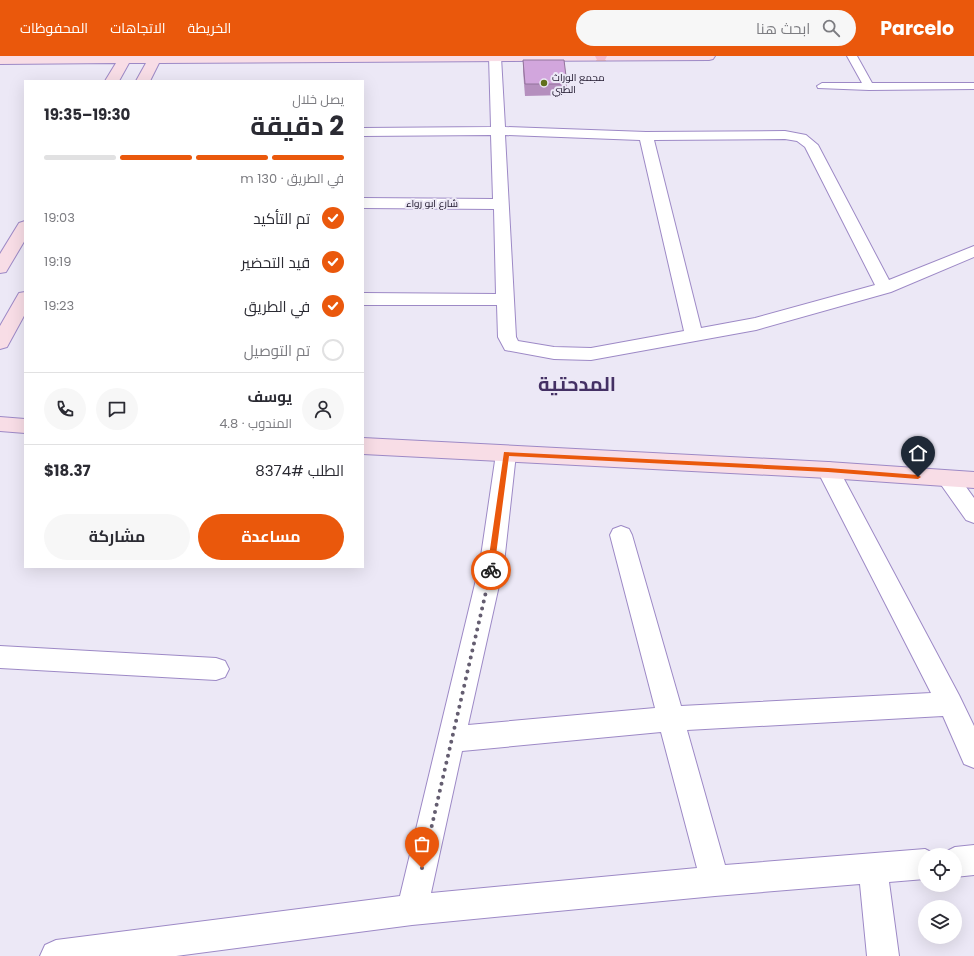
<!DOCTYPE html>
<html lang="ar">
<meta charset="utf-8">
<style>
body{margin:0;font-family:Poppins,Cairo,sans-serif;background:#f7f7f7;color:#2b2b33;direction:rtl;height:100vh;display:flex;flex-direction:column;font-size:15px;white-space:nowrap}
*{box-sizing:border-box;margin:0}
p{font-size:13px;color:#7c7c81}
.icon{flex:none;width:22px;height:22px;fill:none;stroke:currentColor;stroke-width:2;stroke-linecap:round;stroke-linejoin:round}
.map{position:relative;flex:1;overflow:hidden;direction:ltr}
.side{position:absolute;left:24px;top:24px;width:340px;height:488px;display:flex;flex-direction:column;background:#fff;border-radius:0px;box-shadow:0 4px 16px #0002;direction:rtl}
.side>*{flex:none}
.fabs{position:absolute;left:918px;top:792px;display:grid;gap:8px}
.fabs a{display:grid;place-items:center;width:44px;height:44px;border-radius:50%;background:#fff;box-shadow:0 4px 16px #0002;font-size:20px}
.pin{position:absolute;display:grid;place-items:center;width:34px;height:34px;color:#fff;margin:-41px -17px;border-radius:50% 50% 50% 0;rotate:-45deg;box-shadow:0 0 4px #0007}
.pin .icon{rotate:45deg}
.courier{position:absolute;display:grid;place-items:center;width:40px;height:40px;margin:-20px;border:3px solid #ea580c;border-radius:50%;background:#fff;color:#222;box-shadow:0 1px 5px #0007}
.head em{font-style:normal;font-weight:700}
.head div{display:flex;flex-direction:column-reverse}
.head{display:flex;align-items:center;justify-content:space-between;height:68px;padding:0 20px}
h1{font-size:26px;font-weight:700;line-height:30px}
.bar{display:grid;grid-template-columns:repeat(4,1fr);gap:6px 4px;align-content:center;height:48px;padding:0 20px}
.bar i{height:5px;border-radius:3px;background:#e1e1e2}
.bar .current{background:#ea580c}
.bar p{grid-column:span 4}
.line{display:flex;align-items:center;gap:10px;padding:0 20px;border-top:1px solid #e1e1e2}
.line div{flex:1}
.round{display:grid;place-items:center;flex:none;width:42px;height:42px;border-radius:21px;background:#f7f7f7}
ol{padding:0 20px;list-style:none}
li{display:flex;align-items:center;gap:12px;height:44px}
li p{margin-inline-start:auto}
li .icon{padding:4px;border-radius:50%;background:#ea580c;color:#fff;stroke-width:4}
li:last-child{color:#7c7c81}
li i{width:22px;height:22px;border:2px solid #e1e1e2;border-radius:50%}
.action{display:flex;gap:8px;margin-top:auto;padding:8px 20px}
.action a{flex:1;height:46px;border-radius:24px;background:#ea580c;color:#fff;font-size:16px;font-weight:700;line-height:46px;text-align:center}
.action a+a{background:#f7f7f7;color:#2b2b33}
header{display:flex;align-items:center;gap:24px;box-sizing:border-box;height:56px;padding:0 20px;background:#ea580c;color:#fff}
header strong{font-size:19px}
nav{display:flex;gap:22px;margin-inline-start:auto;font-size:14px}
.search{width:280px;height:36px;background:#f7f7f7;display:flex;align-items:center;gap:10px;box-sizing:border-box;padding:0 14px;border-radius:22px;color:#7c7c81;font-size:15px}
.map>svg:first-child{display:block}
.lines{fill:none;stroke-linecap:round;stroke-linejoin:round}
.lane-casing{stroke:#9d89c6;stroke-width:2}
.street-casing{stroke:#9d89c6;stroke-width:2}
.secondary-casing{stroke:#9d89c6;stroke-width:2}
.primary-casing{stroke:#a0627d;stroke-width:2}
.lane{fill:#fff;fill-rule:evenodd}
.street{fill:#fff;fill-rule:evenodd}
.secondary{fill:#f8dde6;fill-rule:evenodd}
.primary{fill:#f1bbcd;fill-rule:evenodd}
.wall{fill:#b58fbe}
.building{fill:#d2a6dd;stroke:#93749b}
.route{fill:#ea580c}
.done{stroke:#645d70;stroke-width:4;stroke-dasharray:0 7.2}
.poi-dot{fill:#61701c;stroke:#ece8f6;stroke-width:1.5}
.labels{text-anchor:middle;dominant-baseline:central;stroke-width:4;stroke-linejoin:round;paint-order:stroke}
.far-poi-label{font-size:10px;fill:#1a1228;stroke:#ece8f6;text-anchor:start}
.far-street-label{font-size:10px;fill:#1a1228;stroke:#ece8f6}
.town-label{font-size:20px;font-weight:bold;fill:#443064;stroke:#ece8f6}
</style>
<header>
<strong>Parcelo</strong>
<div class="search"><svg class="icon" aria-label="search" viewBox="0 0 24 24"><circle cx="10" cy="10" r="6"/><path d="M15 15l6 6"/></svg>ابحث هنا</div>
<nav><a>الخريطة</a><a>الاتجاهات</a><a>المحفوظات</a></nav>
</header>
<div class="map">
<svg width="974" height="900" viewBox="0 0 974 900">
<rect width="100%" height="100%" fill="#ece8f6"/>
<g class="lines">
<defs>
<path id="lane" d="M847 0H857L872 27H974V33L869 34 818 32 817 30 822 27H862Z"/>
<path id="street" d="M489 0 501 1 505 71 646 76 785 75 806 79 818 89 889 224 974 190V201L891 236 756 274 591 304 554 303 505 294 498 281 497 249H363V237L496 238 494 153 363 152V142L493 143 491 79 363 80V72L491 71ZM505 79 640 84 684 275 591 292 554 291 518 285 516 281ZM785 83 797 85 805 91 875 229 755 262 701 272 654 84Z
M506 390 513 393 516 398 504 507 468 669 655 652 610 479 613 473 621 470 629 473 632 479 681 650 931 637 817 414 820 408 828 406 836 408 959 639 974 670V712L964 708 943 660 687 674 725 809 925 793 935 798 936 799H925V823L889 826 899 900H867L860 828 715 840 412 869 176 900H40L45 889 56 884 400 840 480 507 496 398 499 393ZM661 676 697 812 431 837 462 695Z
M948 415 956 417 974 442V467L966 464 937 423 940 417Z
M0 590 216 602 225 605 229 613 225 621 216 624 0 612Z
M974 789V819L955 821V799H943L945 796 955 791Z"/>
<path id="secondary" d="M0 0H715L713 3 709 4 159 7 150 25H136L146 7H129L119 25H105L116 7 0 8Z
M25 165V184L6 216 0 217V198L19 167Z
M25 236V258L7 291 0 293V270L19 237Z
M0 361 25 363V377L0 375Z
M363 382 828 406 974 416V432L828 422 363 398Z"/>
<path id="primary" d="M595 0H607L605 4H597Z"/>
</defs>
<!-- lane casing -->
<use href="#lane" class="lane-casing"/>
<!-- street casing -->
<use href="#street" class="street-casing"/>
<!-- secondary casing -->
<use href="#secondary" class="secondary-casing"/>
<!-- primary casing -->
<use href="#primary" class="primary-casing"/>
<!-- lane -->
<use href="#lane" class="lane"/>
<!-- street -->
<use href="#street" class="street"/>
<!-- secondary -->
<use href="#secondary" class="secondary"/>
<!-- primary -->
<use href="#primary" class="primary"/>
</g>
<!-- wall -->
<path class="wall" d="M523 4 567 28V39L525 40 523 15Z"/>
<!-- building -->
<path class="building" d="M523 4H564L567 28H525Z"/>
<!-- route -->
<path class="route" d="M504 396 828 412 918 419 921 421 918 423 828 416 509 400 494 514 491 517 487 514Z"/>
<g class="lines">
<!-- done -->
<path class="done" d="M422 812 491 514"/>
</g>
<!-- markers -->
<circle class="poi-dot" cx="544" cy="27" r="4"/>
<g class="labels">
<!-- far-poi labels -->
<g class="far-poi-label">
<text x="552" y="21">مجمع الوراث<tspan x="552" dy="12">الطبي</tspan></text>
</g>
<!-- far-street labels -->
<g class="far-street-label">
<text x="432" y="147">شارع ابو رواء</text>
</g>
<!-- town labels -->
<g class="town-label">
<text x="577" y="328">المدحتية</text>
</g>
</g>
</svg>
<div class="fabs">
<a><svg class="icon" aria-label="locate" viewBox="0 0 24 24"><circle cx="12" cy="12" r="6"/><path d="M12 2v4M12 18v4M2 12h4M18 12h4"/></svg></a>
<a><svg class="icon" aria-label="layers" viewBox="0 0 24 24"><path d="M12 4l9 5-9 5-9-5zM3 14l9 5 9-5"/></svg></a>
</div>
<div class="pin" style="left:422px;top:812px;background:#ea580c"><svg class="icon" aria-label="bag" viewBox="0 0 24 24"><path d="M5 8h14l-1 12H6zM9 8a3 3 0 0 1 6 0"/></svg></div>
<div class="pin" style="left:918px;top:421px;background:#1f2937"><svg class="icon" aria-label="home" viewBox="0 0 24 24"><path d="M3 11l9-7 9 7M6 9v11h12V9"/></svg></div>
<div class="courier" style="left:491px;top:514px"><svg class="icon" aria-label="bike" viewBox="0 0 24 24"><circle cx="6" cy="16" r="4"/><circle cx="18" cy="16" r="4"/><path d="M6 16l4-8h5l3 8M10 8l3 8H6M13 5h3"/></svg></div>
<section class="side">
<div class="head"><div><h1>2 دقيقة</h1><p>يصل خلال</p></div><em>19:30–19:35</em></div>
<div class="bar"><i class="current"></i><i class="current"></i><i class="current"></i><i></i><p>في الطريق · 130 m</p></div>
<ol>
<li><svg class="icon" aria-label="check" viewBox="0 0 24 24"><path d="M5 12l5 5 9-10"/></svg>تم التأكيد<p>19:03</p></li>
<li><svg class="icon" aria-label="check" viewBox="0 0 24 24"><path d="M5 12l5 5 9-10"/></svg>قيد التحضير<p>19:19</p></li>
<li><svg class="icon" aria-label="check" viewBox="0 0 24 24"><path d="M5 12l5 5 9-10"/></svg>في الطريق<p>19:23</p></li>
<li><i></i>تم التوصيل</li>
</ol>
<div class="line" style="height:72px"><a class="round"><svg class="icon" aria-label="person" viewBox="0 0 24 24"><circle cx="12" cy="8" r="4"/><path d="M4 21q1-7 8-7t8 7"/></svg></a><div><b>يوسف</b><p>المندوب · 4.8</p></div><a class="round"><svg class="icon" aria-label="chat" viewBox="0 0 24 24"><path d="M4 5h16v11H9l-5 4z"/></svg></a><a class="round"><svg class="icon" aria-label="phone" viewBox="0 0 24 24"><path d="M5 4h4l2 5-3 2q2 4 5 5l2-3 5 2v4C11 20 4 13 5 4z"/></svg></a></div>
<div class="line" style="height:52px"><div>الطلب #8374</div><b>$18.37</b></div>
<div class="action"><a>مساعدة</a><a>مشاركة</a></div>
</section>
</div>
